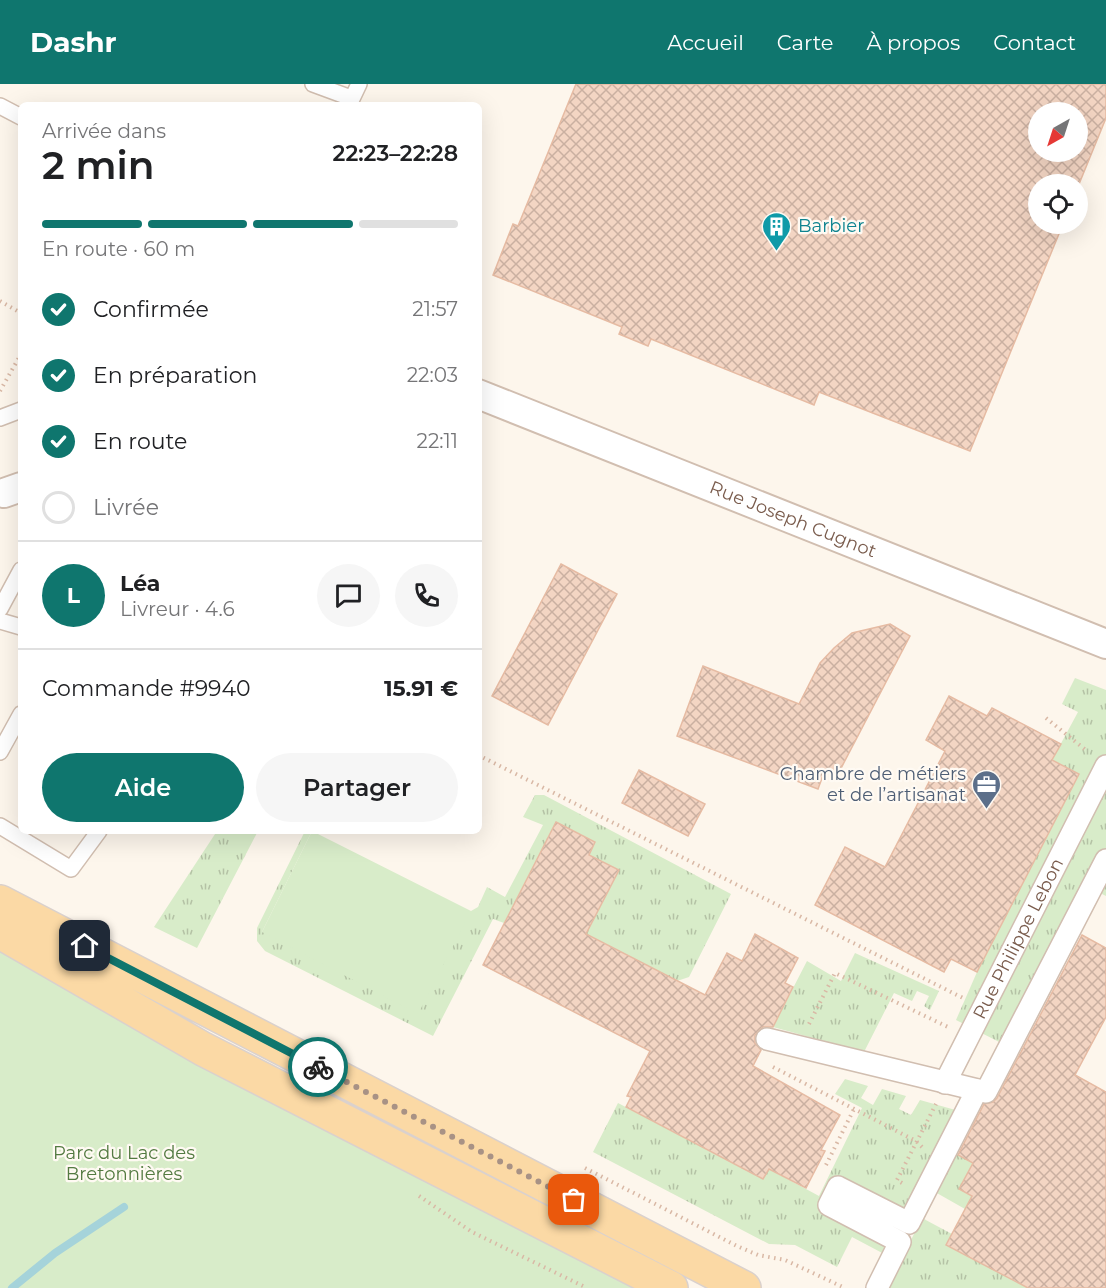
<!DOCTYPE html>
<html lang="fr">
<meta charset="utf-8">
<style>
body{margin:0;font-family:Montserrat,sans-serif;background:#f6f6f6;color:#202124;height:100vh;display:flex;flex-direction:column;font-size:22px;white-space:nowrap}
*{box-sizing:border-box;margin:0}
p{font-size:20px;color:#757577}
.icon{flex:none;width:33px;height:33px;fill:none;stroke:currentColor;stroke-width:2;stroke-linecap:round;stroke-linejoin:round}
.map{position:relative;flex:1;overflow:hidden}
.details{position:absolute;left:18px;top:18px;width:464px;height:732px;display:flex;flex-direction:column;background:#fff;border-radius:9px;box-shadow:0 6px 24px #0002}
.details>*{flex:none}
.needle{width:39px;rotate:219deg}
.buttons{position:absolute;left:1028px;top:18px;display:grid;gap:12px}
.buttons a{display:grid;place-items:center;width:60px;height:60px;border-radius:50%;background:#fff;box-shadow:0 6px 24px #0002;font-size:30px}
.pin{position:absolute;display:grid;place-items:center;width:51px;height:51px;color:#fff;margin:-26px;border-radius:12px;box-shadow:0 3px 9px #0006}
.courier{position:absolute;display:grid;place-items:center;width:60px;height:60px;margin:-30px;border:4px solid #0f766e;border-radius:50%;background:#fff;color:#222;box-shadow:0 2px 8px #0007}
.summary em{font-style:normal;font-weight:600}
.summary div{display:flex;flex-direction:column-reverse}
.summary{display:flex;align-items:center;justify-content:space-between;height:102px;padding:0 24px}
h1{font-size:39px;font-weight:600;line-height:45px}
.bar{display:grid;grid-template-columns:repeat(4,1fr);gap:9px 6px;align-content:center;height:72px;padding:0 24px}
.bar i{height:8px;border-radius:4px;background:#e0e0e0}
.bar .current{background:#0f766e}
.bar p{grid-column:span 4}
.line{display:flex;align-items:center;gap:15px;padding:0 24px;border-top:2px solid #e0e0e0}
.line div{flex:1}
.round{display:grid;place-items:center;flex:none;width:63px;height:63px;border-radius:32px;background:#f6f6f6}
ol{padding:0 24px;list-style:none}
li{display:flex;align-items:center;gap:18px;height:66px}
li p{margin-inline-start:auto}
li .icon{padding:6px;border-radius:50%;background:#0f766e;color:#fff;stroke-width:4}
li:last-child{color:#757577}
li i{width:33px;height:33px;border:3px solid #e0e0e0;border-radius:50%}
.primary-button{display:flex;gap:12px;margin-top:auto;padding:12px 24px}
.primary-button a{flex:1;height:69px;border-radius:36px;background:#0f766e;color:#fff;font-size:24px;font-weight:600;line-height:69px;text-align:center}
.primary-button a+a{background:#f6f6f6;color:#202124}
header{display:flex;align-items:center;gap:36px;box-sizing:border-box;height:84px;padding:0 30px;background:#0f766e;color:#fff}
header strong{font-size:28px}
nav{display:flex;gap:33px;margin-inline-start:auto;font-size:21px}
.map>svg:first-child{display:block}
.grass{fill:url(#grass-tufts)}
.park{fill:#d8ecc9}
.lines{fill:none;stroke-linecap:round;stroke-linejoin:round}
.stream{stroke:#a5d3da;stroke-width:8}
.building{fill:url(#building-cross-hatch);stroke:#e6bba3;stroke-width:1.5;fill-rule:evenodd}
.service-casing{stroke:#d1beb0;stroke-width:18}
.pedestrian-casing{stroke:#d1beb0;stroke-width:24}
.minor-casing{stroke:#d1beb0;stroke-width:32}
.primary-casing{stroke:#dad1cd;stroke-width:36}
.path{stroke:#d9b8a5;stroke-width:4;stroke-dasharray:1.5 4.5;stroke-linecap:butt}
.service{stroke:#fff;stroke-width:15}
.pedestrian{stroke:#fff;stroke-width:21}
.minor{stroke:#fff;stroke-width:28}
.primary{stroke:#fbd9a5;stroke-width:33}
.done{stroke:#a89285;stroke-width:6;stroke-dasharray:0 10.8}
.route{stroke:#0f766e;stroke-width:8}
.labels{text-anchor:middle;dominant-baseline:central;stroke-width:4.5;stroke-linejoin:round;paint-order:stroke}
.culture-label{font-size:18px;fill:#0d838f;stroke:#fffaf3;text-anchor:start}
.street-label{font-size:18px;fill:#7a5c4d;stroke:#fffaf3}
.service-label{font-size:18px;fill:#4e5e75;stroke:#fffaf3;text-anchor:end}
.park-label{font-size:18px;fill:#537a41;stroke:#fffaf3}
</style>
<header>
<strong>Dashr</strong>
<nav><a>Accueil</a><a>Carte</a><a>À propos</a><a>Contact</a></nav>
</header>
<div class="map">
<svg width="1106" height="1204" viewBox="0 0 1106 1204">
<defs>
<pattern id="grass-tufts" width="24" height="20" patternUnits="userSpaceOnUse" patternTransform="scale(1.5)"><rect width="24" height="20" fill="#d8ecc9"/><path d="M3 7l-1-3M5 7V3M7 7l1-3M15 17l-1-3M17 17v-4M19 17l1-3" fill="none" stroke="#b4c2a5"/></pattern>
<pattern id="building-cross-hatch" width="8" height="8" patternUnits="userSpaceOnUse" patternTransform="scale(1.5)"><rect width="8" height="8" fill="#f3d5c3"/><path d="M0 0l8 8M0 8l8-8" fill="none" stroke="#cab0a1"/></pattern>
</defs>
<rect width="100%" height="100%" fill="#fdf6ec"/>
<!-- grass -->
<path class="grass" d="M1075 594 1106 606V812L1086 802 1005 961 956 936 977 888 1079 690 1052 676 1078 628 1062 620Z
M535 711H544L731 810 689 893 677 897 586 850 619 786 589 771 595 758 556 738 504 839 493 835 433 952 265 867 257 857V844L305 747H312L262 848 471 827 478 823 487 803 505 813 543 741 523 733Z
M217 747H258L197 864 154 843Z
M855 869 939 907 930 926 924 922 929 912 917 907 912 917 894 909 864 968 773 943 807 877 841 897Z
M845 995 868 1002 861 1014 873 1021 882 1005 906 1012 899 1025 911 1031 920 1016 959 1027 886 1171 852 1153 837 1183 795 1161 769 1160 593 1068 618 1019 763 1095 769 1085 819 1112 862 1024 835 1010Z
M957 1070 973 1079 959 1105 982 1117 969 1118 965 1125 935 1108Z
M922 1134 952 1150 946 1161 1028 1204H887Z"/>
<!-- park -->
<path class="park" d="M312 747 471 827 418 930 262 848Z
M0 862 91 920 206 983 637 1204H0Z"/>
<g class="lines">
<!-- stream -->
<path class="stream" d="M12 1204 55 1169 124 1123"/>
</g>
<!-- building -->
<path class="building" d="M576 0H1106V34L1077 105V100H1038V140H1063L970 367 819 308 814 321 651 255 648 262 619 250 622 243 493 191 513 140 518 142ZM1038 28H1077V68H1038Z
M561 480 617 510 548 641 492 612Z
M890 540 910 552 838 690 825 686 818 705 677 652 703 582 799 620 820 579 834 564 852 549Z
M949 612 987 632 992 624 1061 660 1052 676 1079 690 977 888 951 875 944 888 815 821 845 763 885 783 945 667 926 656Z
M639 686 705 720 688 752 622 719Z
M556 738 595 758 589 771 619 786 586 850 705 911 727 869 742 877 755 850 798 874 785 899 793 903 773 943H763L755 951V959L761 966 753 982 840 1031 821 1066 825 1067 806 1104 769 1085 763 1095 626 1023 631 1013 627 1012 650 967 483 881Z
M1082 851 1106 864V933L1075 991 1106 1008V1204H1028L946 1161 972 1112 959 1105 973 1079 958 1071 984 1020 993 1018 997 1014Z"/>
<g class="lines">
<defs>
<path id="service" d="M313 0 351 14
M349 21 359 0
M0 22 21 33
M0 334 21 326
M0 525 21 486
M0 537 21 543
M0 668 21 630
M0 742 71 785 99 747"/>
<g id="pedestrian">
<path d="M767 955 986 1008 1106 776"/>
<path id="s1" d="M945 999 1106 682"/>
<path d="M877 1204 900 1158 829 1121 838 1103 909 1139 977 1006"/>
</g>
<g id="minor">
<path id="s2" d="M478 310 1106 560"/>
<path d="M4 409 21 403"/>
</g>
<path id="primary" d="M0 818 744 1204
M0 848 203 965 671 1204"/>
</defs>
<!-- service casing -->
<use href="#service" class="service-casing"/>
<!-- pedestrian casing -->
<use href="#pedestrian" class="pedestrian-casing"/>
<!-- minor casing -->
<use href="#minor" class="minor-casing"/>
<!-- primary casing -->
<use href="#primary" class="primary-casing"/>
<!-- path -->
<path class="path" d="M0 217 21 229
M0 307 21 270
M1046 634 1087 667
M478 671 963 914
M809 940 835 889 948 943
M773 983 916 1057 922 1063
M826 1081 854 1025
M585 1084 737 1162 758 1171 785 1176 845 1204
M902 1099 897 1096 936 1020
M419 1112 472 1148 587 1204"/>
<!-- service -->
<use href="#service" class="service"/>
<!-- pedestrian -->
<use href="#pedestrian" class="pedestrian"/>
<!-- minor -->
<use href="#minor" class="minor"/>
<!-- primary -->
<use href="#primary" class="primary"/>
</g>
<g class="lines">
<!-- done -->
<path class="done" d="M318 983 574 1116"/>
<!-- route -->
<path class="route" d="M85 862 318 983"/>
</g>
<!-- icons -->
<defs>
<symbol id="building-pin" viewBox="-11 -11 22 30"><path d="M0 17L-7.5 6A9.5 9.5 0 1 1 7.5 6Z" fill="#0f9aa8" stroke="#fffaf3"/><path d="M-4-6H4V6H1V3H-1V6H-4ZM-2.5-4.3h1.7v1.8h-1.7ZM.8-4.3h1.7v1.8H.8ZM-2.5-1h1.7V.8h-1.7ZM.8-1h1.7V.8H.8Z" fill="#fff"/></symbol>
<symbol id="office-pin" viewBox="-11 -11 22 30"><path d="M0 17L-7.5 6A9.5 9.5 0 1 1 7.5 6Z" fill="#5c6f8a" stroke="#fffaf3"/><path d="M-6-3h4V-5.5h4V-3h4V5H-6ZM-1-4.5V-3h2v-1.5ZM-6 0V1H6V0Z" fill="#fff"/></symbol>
</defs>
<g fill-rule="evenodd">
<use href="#building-pin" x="760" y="126" width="33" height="45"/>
<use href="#office-pin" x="970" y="684" width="33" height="45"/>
</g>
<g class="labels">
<!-- culture labels -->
<g class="culture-label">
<text x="798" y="142">Barbier</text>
</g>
<!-- street labels -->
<g class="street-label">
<text stroke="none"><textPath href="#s2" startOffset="339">Rue Joseph Cugnot</textPath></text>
<text stroke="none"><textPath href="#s1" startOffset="162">Rue Philippe Lebon</textPath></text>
</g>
<!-- service labels -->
<g class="service-label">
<text x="966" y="690">Chambre de métiers<tspan x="966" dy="21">et de l’artisanat</tspan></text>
</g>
<!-- park labels -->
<g class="park-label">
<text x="124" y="1069">Parc du Lac des<tspan x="124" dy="21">Bretonnières</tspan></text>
</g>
</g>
</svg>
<div class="buttons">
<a><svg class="needle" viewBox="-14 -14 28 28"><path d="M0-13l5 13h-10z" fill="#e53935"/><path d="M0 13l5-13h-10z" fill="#757577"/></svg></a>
<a><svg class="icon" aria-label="locate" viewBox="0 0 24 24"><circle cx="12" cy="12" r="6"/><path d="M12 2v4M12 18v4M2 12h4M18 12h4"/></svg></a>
</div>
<div class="pin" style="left:574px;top:1116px;background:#ea580c"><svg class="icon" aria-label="bag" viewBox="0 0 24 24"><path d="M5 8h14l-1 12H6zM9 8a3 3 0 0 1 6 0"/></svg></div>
<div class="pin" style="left:85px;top:862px;background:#1f2937"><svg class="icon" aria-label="home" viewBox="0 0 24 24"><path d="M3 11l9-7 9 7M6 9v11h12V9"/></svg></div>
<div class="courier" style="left:318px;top:983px"><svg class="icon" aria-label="bike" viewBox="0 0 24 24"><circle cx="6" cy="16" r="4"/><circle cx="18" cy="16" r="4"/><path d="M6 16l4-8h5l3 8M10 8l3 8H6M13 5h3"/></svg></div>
<section class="details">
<div class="summary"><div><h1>2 min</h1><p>Arrivée dans</p></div><em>22:23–22:28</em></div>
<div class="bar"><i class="current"></i><i class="current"></i><i class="current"></i><i></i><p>En route · 60 m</p></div>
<ol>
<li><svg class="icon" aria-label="check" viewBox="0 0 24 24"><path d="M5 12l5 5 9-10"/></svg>Confirmée<p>21:57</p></li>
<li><svg class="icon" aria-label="check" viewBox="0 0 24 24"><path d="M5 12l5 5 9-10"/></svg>En préparation<p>22:03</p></li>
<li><svg class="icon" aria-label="check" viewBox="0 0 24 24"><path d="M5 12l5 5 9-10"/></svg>En route<p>22:11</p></li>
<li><i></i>Livrée</li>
</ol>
<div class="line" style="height:108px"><b class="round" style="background:#0f766e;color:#fff">L</b><div><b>Léa</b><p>Livreur · 4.6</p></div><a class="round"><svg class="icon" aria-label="chat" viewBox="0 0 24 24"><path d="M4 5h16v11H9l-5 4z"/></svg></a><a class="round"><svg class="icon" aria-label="phone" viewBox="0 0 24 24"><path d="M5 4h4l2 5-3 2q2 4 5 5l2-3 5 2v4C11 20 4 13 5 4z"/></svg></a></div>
<div class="line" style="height:78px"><div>Commande #9940</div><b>15.91 €</b></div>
<div class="primary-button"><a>Aide</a><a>Partager</a></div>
</section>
</div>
